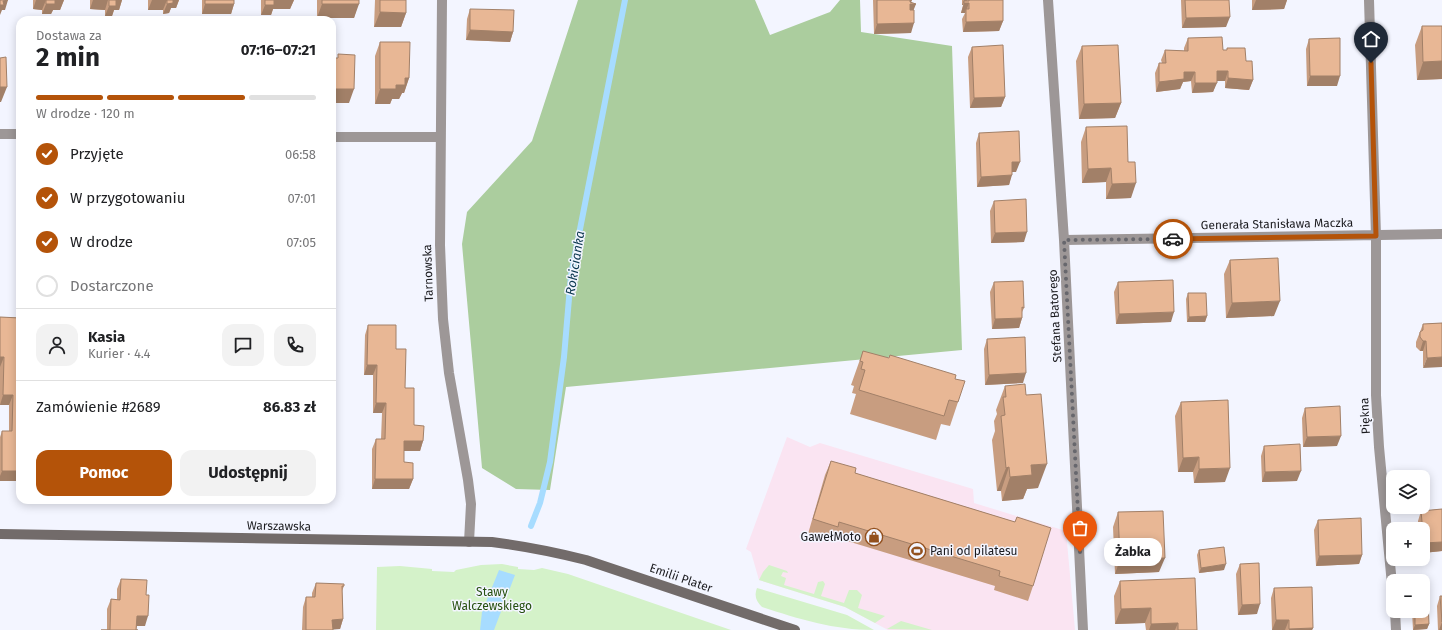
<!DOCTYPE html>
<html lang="pl">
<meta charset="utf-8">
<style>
body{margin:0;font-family:"Fira Sans",sans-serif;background:#f2f2f2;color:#202124;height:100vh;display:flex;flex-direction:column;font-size:15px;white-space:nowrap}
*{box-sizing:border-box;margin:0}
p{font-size:13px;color:#757577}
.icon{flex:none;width:22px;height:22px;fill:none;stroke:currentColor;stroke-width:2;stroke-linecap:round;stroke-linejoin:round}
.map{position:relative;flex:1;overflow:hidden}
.side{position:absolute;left:16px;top:16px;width:320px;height:488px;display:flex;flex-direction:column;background:#fff;border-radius:12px;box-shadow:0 2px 10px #0003}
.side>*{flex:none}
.controls{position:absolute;left:1386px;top:470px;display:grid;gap:8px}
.controls a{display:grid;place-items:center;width:44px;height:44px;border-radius:8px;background:#fff;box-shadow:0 2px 10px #0003;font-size:20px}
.pin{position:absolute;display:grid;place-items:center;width:34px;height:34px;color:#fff;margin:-41px -17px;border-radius:50% 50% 50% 0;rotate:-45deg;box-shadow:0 0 4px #0007}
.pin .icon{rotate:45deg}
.courier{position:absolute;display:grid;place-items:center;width:40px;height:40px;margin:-20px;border:3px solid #b45309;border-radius:50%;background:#fff;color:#222;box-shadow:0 1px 5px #0007}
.bubble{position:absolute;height:28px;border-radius:12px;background:#fff;box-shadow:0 2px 10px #0003;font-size:13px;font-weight:700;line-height:28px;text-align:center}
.headline em{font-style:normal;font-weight:700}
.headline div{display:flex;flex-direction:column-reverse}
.headline{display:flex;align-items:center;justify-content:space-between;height:68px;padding:0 20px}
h1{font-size:26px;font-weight:700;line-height:30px}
.bar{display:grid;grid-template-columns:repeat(4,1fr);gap:6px 4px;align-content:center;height:48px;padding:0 20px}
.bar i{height:5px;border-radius:3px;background:#e0e0e0}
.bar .current{background:#b45309}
.bar p{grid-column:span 4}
.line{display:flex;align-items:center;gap:10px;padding:0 20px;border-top:1px solid #e0e0e0}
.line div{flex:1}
.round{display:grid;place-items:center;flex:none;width:42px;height:42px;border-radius:12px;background:#f2f2f2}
ol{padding:0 20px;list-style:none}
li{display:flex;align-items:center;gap:12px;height:44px}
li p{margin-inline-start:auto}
li .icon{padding:4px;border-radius:50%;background:#b45309;color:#fff;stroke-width:4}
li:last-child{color:#757577}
li i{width:22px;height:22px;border:2px solid #e0e0e0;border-radius:50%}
.cta{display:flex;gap:8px;margin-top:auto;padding:8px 20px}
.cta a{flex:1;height:46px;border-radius:12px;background:#b45309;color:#fff;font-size:16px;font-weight:700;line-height:46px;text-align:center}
.cta a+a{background:#f2f2f2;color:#202124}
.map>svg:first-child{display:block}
.commercial{fill:#fae4f2}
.green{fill:#d4f2c9}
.forest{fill:#abcd9e}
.water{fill:#a7dcff}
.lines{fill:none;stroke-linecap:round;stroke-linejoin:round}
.stream{stroke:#a7dcff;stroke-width:6}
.street{stroke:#9d9797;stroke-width:10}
.secondary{stroke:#726b6a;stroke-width:10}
.wall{fill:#c89d80}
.shaded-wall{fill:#a28068}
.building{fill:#e8b795;stroke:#a28068}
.done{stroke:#67676d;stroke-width:4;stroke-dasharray:0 7.2}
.route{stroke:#b45309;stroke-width:5}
.labels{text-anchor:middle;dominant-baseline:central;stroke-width:3;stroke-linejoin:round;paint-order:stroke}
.street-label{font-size:12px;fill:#1b1b1f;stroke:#f3f5ff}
.poi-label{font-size:12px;fill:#1b1b1f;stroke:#f3f5ff;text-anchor:end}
.park-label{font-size:12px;fill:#265010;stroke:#f3f5ff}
.water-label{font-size:13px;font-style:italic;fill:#0b374f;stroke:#f3f5ff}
</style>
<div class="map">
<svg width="1442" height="630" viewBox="0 0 1442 630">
<rect width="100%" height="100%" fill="#f3f5ff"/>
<!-- commercial -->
<path class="commercial" d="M787 437 810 447 820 443 973 489 974 503 1066 531 1075 630H888L845 607 759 580 751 552 746 549Z"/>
<!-- green -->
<path class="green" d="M502 564 518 567V569L534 570 542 568 568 574 731 630H376L377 567 400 566 432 569V571L454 572 456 570 481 565Z
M769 565 787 571 788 573 783 572 781 576 786 578 784 585 814 594 818 582 823 581 825 584 821 596 844 603 849 590H857L862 595 858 608 885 616 875 623 845 607 759 580 763 572Z
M757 588 847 615 874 630C834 630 799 619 762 607 756 601 754 596 757 588Z
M901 621 932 630 887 629Z"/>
<!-- forest -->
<path class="forest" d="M578 0H755L770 35 830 12 840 0H860L861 32 952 46 962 350 566 387 550 490 516 489 482 468 462 244 467 212 532 141Z"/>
<!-- water -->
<path class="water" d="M499 570 515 575 494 630H480L482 612Z"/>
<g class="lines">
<!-- stream -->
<path class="stream" d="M531 526 540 503 550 462 564 357 571 275 625 0"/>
<!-- street -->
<path class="street" d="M442 0 440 245 443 319 449 373 468 480 471 504 469 542
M1048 0 1064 240 1083 630
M1369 0 1376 236V395L1379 447 1393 595
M0 134H20
M332 137H440
M1064 240 1442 234
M1395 611 1396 630"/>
<!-- secondary -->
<path class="secondary" d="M0 534 492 542C524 546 555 552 586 560L795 630"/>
</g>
<!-- wall -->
<path class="wall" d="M33 0H64L60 10H53L51 14H42V10L33 9Z
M90 0H122L119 10H114L112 16H105V10L90 9Z
M148 0H179L176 8H171L169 13 163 14V10H148Z
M202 0H234V4L231 14H202Z
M261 0H294L290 9H273L271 15H261Z
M317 0H359L354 18H317Z
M375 0H406V13L401 27H374Z
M873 0H912L911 2 913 10 911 33 874 34Z
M962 0H1003V21L999 31 963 32 962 19 965 13H961L963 5H962Z
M1181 0H1229L1226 27 1182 28Z
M1252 0H1287L1284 9 1252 10Z
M470 9 513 32 510 42 466 40 467 19Z
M1422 26H1442V79L1417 80 1415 45Z
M1188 38 1223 50H1227V48L1246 61 1253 80 1249 90 1225 88V81H1217L1213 92 1192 93 1191 81 1183 82 1180 89 1156 92 1155 73 1159 63H1162L1161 60 1165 50 1184 51V48Z
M1309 39 1337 86H1307L1306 49Z
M380 42 409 78 404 93H402L399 99H392L390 104H375V56Z
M1082 46 1121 103 1115 118 1079 119 1076 61Z
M972 47 1005 97 1001 107 970 108 968 57Z
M1086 127 1128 162 1131 198 1106 199V182L1082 183 1081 142Z
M979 133 1016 172H1012L1009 185 977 187 976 143Z
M994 201 1024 242 991 243 990 211Z
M1230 260 1274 316 1226 318 1224 274Z
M994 282 1024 308 1022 312V318L1019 328 992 329 990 292Z
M1118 282 1171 322 1116 324 1114 292Z
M1188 293 1207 316 1205 322H1187L1186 299Z
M0 317 20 318V481H0V437L2 431H9V405H0Z
M1442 323 1423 368V351H1420L1416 347V342L1423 324Z
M368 325 396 349 414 425 423 441 420 451H404V462L413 479 409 489H372V449L376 439H381L382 413H373V375H364L365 335Z
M987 339 1023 383 985 385 984 349Z
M863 351 955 379 958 402 950 426 941 424 936 440 850 414 856 394 852 393 854 386 851 385Z
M1005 386 1026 395 1038 488 1027 489 1023 499 1002 501 1001 491H997L992 440 995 431 994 421 997 414 996 410Z
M1181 402 1225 482 1194 483 1193 472H1178L1175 416Z
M1305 408 1337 446 1303 447 1302 418Z
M1264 446 1297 481 1262 482 1261 456Z
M831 461 855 473 1015 522 1017 517 1033 586 1028 601 994 590 995 586 913 561 834 537 833 541 808 534 825 475Z
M1442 509V551L1423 553V529H1418V521L1421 511Z
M1118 512 1159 572 1115 574 1113 527Z
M1318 520 1362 555 1359 564 1316 566 1314 530Z
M1199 550 1224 570 1199 573 1197 555Z
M1240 564 1257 614 1238 615 1236 574Z
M121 579 145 626H137L136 630H107V609L111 599 117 600V589Z
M1120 581 1197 630H1146L1145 623 1115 624 1114 596Z
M316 583 344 586 342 591 343 619 340 629H333V630H302L303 607 306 597H312V593Z
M1274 588 1313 628 1312 630H1272L1271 598Z
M1440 596H1442V630H1438L1437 606Z
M1412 611H1423L1429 624 1427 629 1413 630Z"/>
<!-- shaded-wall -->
<path class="shaded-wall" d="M8 0 5 10H2L0 15V5L3 1Z
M36 0H46L42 10 33 9Z
M54 0H64L60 10H53L51 14H42L46 4Z
M93 0H108L105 10 90 9Z
M116 0H122L119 10H114L112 16H105L109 6Z
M152 0H167L163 10H148Z
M172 0H179L176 8H171L169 13 163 14 167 4Z
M274 0H294L290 9H273L271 15H261L265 5Z
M909 0H912L910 4H916L912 14H907Z
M964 0H967L966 3H969L966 11V9L965 13H961L964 3V1L963 5H962Z
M1256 0H1287L1284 9 1252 10Z
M205 4H234L231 14H202Z
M322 4H359L354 18H317Z
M380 12 406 13 401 27H374Z
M1230 17 1226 27 1182 28 1186 18Z
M1003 21 999 31 963 32 966 22Z
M914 23 911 33 874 34 877 24Z
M470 30 513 32 510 42 466 40Z
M1442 61V79L1417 80 1423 62Z
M1217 71H1228L1225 81H1213Z
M1184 72H1195L1191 81 1183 82 1180 89 1156 92 1159 82Z
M1310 76H1340L1337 86H1307Z
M405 78H409L404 93H402L399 99H392L390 104H375L380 89 396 85Z
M1228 78 1253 80 1249 90 1225 88Z
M1195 83H1217L1213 92 1192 93Z
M0 87H7L1 102H0Z
M332 89H354L349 103H332Z
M1005 97 1001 107 970 108 974 98Z
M1121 103 1115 118 1079 119 1084 104Z
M1012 162H1020L1016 172H1008Z
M1111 168 1106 182 1082 183 1088 169Z
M1012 175 1009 185 977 187 981 177Z
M1136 183 1131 198 1106 199 1112 184Z
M1027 232 1024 242 991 243 995 233Z
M1280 301 1274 316 1226 318 1232 303Z
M1174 312 1171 322 1116 324 1119 314Z
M1207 316 1205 322H1187L1189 317Z
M1022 318 1019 328 992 329 995 319Z
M1423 341H1426L1423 351H1420Z
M0 357H4L0 367Z
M1442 357V367L1423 368 1427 358Z
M367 365H377L373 375H364Z
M1026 373 1023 383 985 385 989 375Z
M3 395H13L9 405H0Z
M376 403H386L382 413H373Z
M1341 436 1337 446 1303 447 1307 437Z
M404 441H423L420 451H400Z
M1199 457 1193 472H1178L1183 458Z
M1047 464 1038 488 1027 489 1023 499 1002 501 1010 477 1031 465Z
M1009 467 1001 491H997L1006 468Z
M1230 468 1225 482 1194 483 1199 469Z
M2 471H20V481H0V476Z
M1301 471 1297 481 1262 482 1265 472Z
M375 479H413L409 489H372Z
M1442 542V551L1423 553V547L1424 543Z
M1362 555 1359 564 1316 566 1319 556Z
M1165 558 1159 572 1115 574 1120 559Z
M1226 564 1224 570 1199 573 1201 568Z
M1260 604 1257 614 1238 615 1242 605Z
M1151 608 1145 623 1115 624 1121 609Z
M137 616H148L145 626H133Z
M343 619 340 629 328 630 332 620Z
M1276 620H1289L1285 630H1272Z
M1442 622V630H1439Z
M1178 623 1175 630H1149L1151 624Z
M1429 624 1427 629 1413 630 1415 625Z
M1313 628 1312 630H1289V629Z"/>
<!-- building -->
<path class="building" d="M0 0H8L3 1 4 5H0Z
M46 0H55V4H46Z
M109 0H116V6H109Z
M152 0H173V3L167 4V0Z
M205 0H234V4H205Z
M265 0H274V5H265Z
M322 0H359V4H322Z
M380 0H406V13L380 12Z
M877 0H910V2L916 4H910V10H914V23L877 24Z
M969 0H1003V21L966 22V9H969V3H964V1H969Z
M1185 0H1229L1230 17 1186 18Z
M470 9 514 10 513 32 470 30Z
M1422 26H1442V61L1423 62Z
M1222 37 1223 50H1227V48H1245L1246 61H1252L1253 80 1228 78V71H1217V83H1195V72H1184V79L1159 82V63H1166L1165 50 1188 51V38Z
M1340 38V76H1310L1309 39Z
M380 42H410L409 78H405V85H396V89H380Z
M1003 45 1005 97 974 98 972 47Z
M1118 45 1121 103 1084 104 1082 46Z
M338 54 355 55 354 89H332V58H338Z
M6 57 7 87H0V58Z
M1127 126 1128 162H1135L1136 183 1112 184 1111 168 1088 169 1086 127Z
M1019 131 1020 162H1012V175L981 177 979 133Z
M1026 199 1027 232 995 233 994 201Z
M1278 258 1280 301 1232 303 1230 260Z
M1173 280 1174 312 1119 314 1118 282Z
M1023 281 1024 308 1022 307V318L995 319 994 282Z
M1188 293H1206L1207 316 1189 317Z
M0 317 20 318V471H2V431H12L13 395H3L4 357H0Z
M1442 323V357L1427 358 1426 341H1423L1420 337V332L1423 330V324Z
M368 325H396V349H406L405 388H414V425L424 426 423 441H404V462L413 463V479H375L376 439H385L386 403H376L377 365H367Z
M1025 337 1026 373 989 375 987 339Z
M863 351 889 358 890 355 956 375 955 379 965 381 958 402 949 400 944 416 859 390 865 370 861 369 863 362 860 361Z
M1025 384 1026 395 1041 394 1047 464 1031 465 1032 475 1010 477 1009 467 1006 468 1001 416 1005 415 1003 397H1006L1005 386Z
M1228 400 1230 468 1199 469V457L1183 458 1181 402Z
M1340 406 1341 436 1307 437 1305 408Z
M1300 444 1301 471 1265 472 1264 446Z
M831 461 856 468 855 473 1015 522 1017 517 1051 528 1033 586 999 576 1000 571 918 546 839 522 838 527 813 519Z
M1442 509V542L1424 543 1421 511Z
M1163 511 1165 558 1120 559 1118 512Z
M1361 518 1362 555 1319 556 1318 520Z
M1224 547 1226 564 1201 568 1199 550Z
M1259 563 1260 604 1242 605 1240 564Z
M1195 578 1197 630H1178V623L1151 624V608L1121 609 1120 581Z
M121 579 147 580 146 595H149L148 616H137L136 630H138H101H110L111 599 120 600Z
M316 583 344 584V586H342L343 619 332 620 333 630H306V597H315Z
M1312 587 1313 628 1289 629V620H1276L1274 588Z
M1440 596H1442V622Z
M1423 602H1428L1429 624 1415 625V611H1423Z"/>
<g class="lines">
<!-- done -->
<path class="done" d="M1080 552 1064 240 1173 239"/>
<!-- route -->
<path class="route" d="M1173 239 1376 236 1371 63"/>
</g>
<!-- icons -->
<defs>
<symbol id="shop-ring" viewBox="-11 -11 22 22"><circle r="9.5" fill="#f3f5ff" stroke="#92501e" stroke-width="1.5"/><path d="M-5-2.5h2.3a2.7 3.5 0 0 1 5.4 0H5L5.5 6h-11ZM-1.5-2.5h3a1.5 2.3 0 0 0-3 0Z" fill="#92501e"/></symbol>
<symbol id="stadium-ring" viewBox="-11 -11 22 22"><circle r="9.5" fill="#f3f5ff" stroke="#92501e" stroke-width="1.5"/><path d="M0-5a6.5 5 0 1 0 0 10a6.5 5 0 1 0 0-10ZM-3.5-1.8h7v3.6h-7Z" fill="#92501e"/></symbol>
</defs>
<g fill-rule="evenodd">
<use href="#shop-ring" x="864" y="527" width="20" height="20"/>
<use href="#stadium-ring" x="907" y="541" width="20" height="20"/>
</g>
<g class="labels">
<!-- street labels -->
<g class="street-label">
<text transform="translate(1277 224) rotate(-1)">Generała Stanisława Maczka</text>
<text transform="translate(428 273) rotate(-92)">Tarnowska</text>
<text transform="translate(1055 316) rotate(-93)">Stefana Batorego</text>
<text transform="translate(1365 416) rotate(-93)">Piękna</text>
<text transform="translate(279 526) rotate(1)">Warszawska</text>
<text transform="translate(681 578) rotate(19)">Emilii Plater</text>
</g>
<!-- poi labels -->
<g class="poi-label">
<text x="861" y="537">GawełMoto</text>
<text x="930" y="551" text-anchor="start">Pani od pilatesu</text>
</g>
<!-- park labels -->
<g class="park-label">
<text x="492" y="592">Stawy<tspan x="492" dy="14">Walczewskiego</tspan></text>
</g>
<!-- water labels -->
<g class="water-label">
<text transform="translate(575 263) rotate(-81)">Rokicianka</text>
</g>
</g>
</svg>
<div class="controls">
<a><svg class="icon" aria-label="layers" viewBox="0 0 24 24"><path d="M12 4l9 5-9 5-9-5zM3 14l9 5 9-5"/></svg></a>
<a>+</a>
<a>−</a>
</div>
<div class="pin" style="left:1080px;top:552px;background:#ea580c"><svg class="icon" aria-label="bag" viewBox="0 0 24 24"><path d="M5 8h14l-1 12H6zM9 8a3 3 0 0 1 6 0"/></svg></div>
<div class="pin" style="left:1371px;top:63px;background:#1f2937"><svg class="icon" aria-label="home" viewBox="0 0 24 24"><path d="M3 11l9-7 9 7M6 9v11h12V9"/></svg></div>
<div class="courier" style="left:1173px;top:239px"><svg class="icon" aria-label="car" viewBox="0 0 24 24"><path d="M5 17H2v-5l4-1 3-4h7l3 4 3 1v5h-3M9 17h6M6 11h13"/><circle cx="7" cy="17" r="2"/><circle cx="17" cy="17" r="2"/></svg></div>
<div class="bubble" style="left:1104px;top:538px;width:58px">Żabka</div>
<section class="side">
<div class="headline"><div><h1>2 min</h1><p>Dostawa za</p></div><em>07:16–07:21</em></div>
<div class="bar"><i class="current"></i><i class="current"></i><i class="current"></i><i></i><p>W drodze · 120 m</p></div>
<ol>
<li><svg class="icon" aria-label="check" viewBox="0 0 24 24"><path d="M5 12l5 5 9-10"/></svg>Przyjęte<p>06:58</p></li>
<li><svg class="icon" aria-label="check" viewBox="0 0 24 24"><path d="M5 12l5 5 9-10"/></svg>W przygotowaniu<p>07:01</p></li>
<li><svg class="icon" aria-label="check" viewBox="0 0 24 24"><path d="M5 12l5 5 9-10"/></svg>W drodze<p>07:05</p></li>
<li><i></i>Dostarczone</li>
</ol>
<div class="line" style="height:72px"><a class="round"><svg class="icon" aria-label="person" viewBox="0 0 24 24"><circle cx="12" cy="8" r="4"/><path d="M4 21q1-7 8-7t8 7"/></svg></a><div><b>Kasia</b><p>Kurier · 4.4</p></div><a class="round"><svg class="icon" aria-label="chat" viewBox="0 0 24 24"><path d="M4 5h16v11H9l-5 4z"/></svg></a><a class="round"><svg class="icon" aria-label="phone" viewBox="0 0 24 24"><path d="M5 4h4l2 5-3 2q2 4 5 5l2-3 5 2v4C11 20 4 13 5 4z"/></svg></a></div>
<div class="line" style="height:52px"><div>Zamówienie #2689</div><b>86.83 zł</b></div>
<div class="cta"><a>Pomoc</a><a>Udostępnij</a></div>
</section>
</div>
